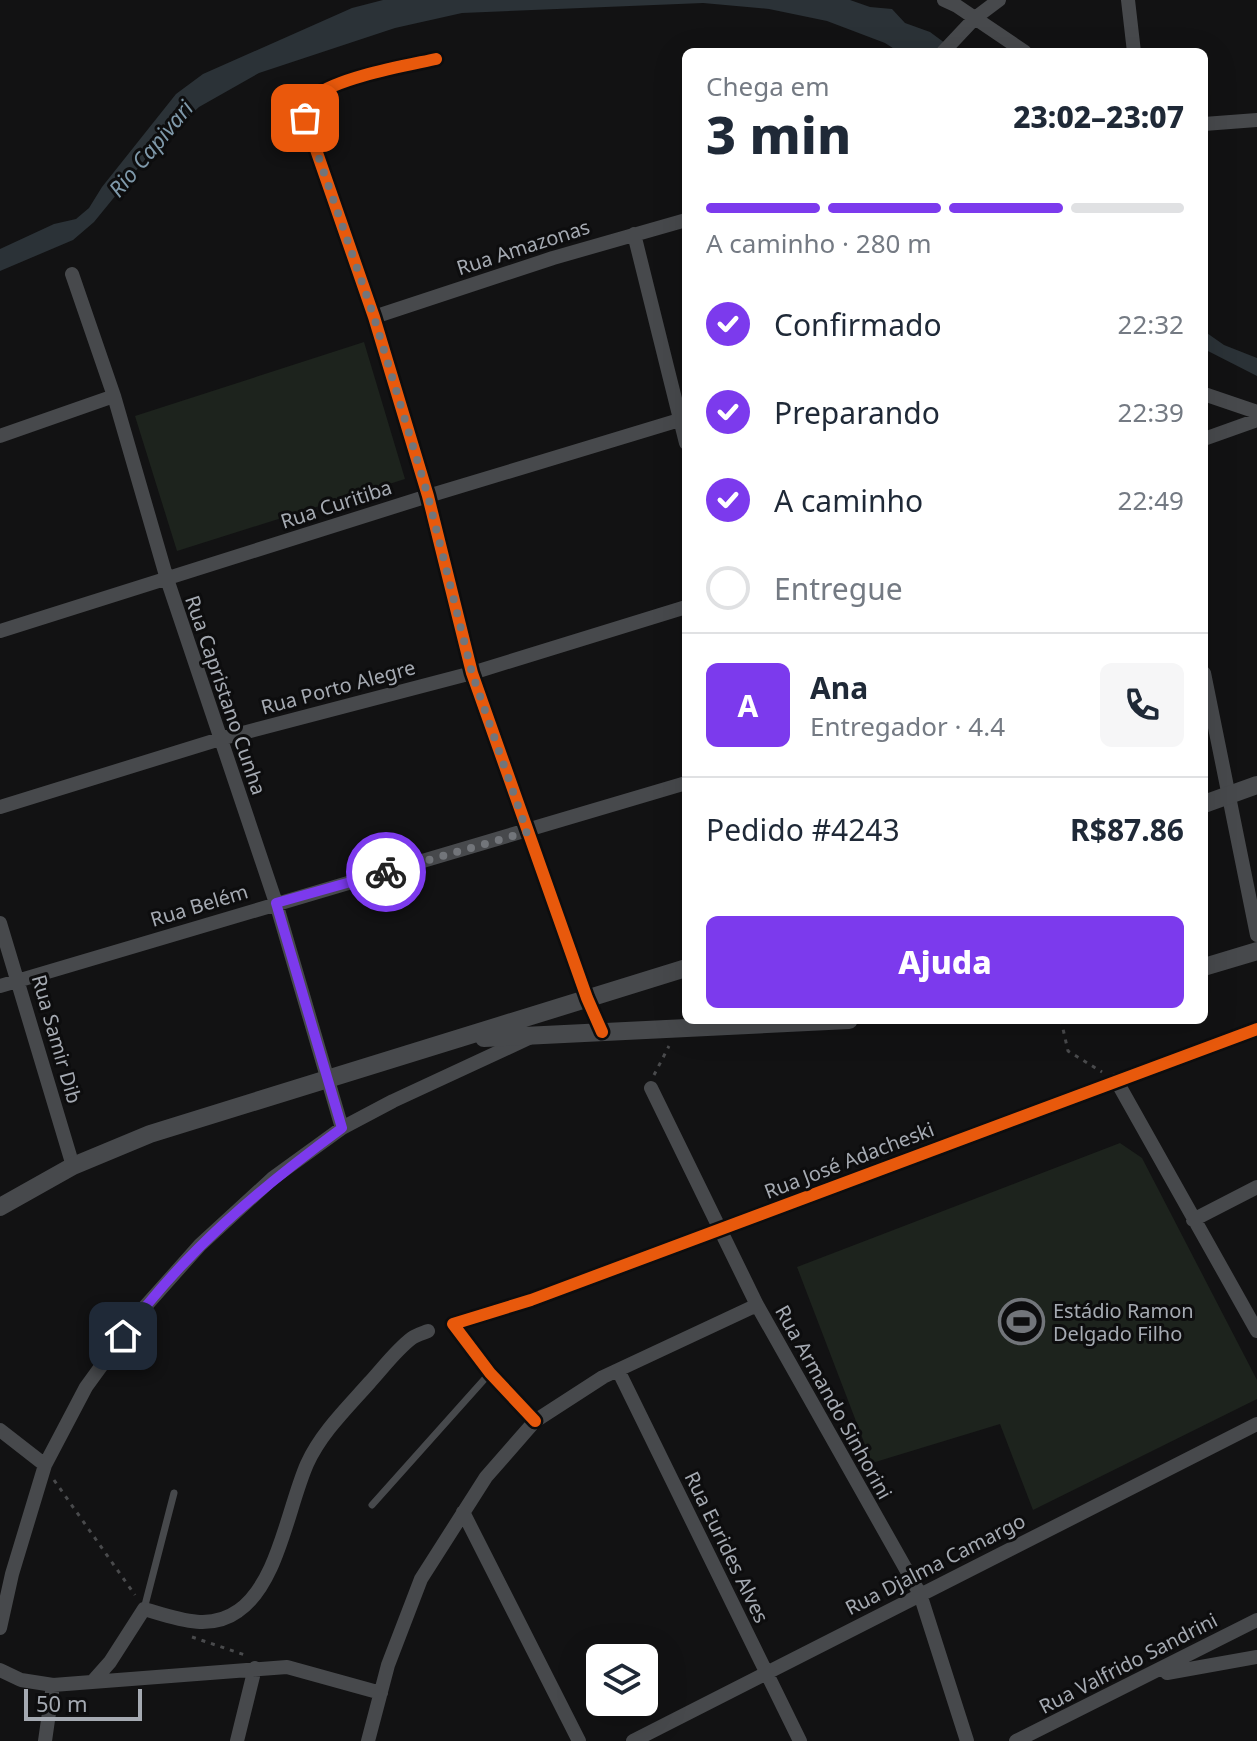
<!DOCTYPE html>
<html lang="pt">
<meta charset="utf-8">
<style>
body{margin:0;font-family:"Noto Sans",sans-serif;background:#f6f6f7;color:#1f2937;height:100vh;display:flex;flex-direction:column;font-size:30px;white-space:nowrap}
*{box-sizing:border-box;margin:0}
p{font-size:26px;color:#747a83}
.icon{flex:none;width:44px;height:44px;fill:none;stroke:currentColor;stroke-width:2;stroke-linecap:round;stroke-linejoin:round}
.map{position:relative;flex:1;overflow:hidden}
.details{position:absolute;left:682px;top:48px;width:526px;height:976px;display:flex;flex-direction:column;background:#fff;border-radius:12px;box-shadow:0 8px 32px #0002}
.details>*{flex:none}
.fabs{position:absolute;left:586px;top:1644px;display:grid;gap:16px}
.fabs a{display:grid;place-items:center;width:72px;height:72px;border-radius:12px;background:#fff;box-shadow:0 8px 32px #0002;font-size:40px}
.scale{position:absolute;left:24px;bottom:20px;width:118px;box-sizing:border-box;padding-left:8px;border:4px solid #a5aab2;border-top:0;font-size:22px;line-height:28px;white-space:nowrap;color:#a5aab2;-webkit-text-stroke:6px #0d0d0e;paint-order:stroke}
.pin{position:absolute;display:grid;place-items:center;width:68px;height:68px;color:#fff;margin:-34px;border-radius:16px;box-shadow:0 4px 12px #0006}
.courier{position:absolute;display:grid;place-items:center;width:80px;height:80px;margin:-40px;border:6px solid #7c3aed;border-radius:50%;background:#fff;color:#222;box-shadow:0 2px 10px #0007}
.head em{font-style:normal;font-weight:800}
.head div{display:flex;flex-direction:column-reverse}
.head{display:flex;align-items:center;justify-content:space-between;height:136px;padding:0 24px}
h1{font-size:52px;font-weight:800;line-height:60px}
.bar{display:grid;grid-template-columns:repeat(4,1fr);gap:12px 8px;align-content:center;height:96px;padding:0 24px}
.bar i{height:10px;border-radius:6px;background:#e0e1e3}
.bar .current{background:#7c3aed}
.bar p{grid-column:span 4}
.line{display:flex;align-items:center;gap:20px;padding:0 24px;border-top:2px solid #e0e1e3}
.line div{flex:1}
.round{display:grid;place-items:center;flex:none;width:84px;height:84px;border-radius:12px;background:#f6f6f7}
ol{padding:0 24px;list-style:none}
li{display:flex;align-items:center;gap:24px;height:88px}
li p{margin-inline-start:auto}
li .icon{padding:8px;border-radius:50%;background:#7c3aed;color:#fff;stroke-width:4}
li:last-child{color:#747a83}
li i{width:44px;height:44px;border:4px solid #e0e1e3;border-radius:50%}
.button{display:flex;gap:16px;margin-top:auto;padding:16px 24px}
.button a{flex:1;height:92px;border-radius:12px;background:#7c3aed;color:#fff;font-size:32px;font-weight:800;line-height:92px;text-align:center}
.map>svg:first-child{display:block}
.green{fill:#1d231d}
.water{fill:#2b3237}
.lines{fill:none;stroke-linecap:round;stroke-linejoin:round}
.path{stroke:#494a4c;stroke-width:3;stroke-dasharray:4 6;stroke-linecap:butt}
.service{stroke:#47494c;stroke-width:7}
.minor{stroke:#47494c;stroke-width:14}
.tertiary{stroke:#47494c;stroke-width:18}
.cycleway-casing{stroke:#0d0d0e;stroke-width:17}
.cycleway{stroke:#e8590c;stroke-width:12}
.done{stroke:#72757a;stroke-width:8;stroke-dasharray:0 14.4}
.route{stroke:#7c3aed;stroke-width:10}
.labels{text-anchor:middle;dominant-baseline:central;stroke-width:6;stroke-linejoin:round;paint-order:stroke}
.street-label{font-size:20px;fill:#a5aab2;stroke:#0d0d0e}
.poi-label{font-size:20px;fill:#a5aab2;stroke:#0d0d0e;text-anchor:start}
.water-label{font-size:22px;font-style:italic;fill:#7f99aa;stroke:#0d0d0e}
</style>
<div class="map">
<svg width="1257" height="1741" viewBox="0 0 1257 1741">
<rect width="100%" height="100%" fill="#121213"/>
<!-- green -->
<path class="green" d="M364 342 405 479 177 551 135 416Z
M1120 1143 1142 1158 1257 1380V1399L1033 1510 1000 1424 872 1463 797 1267Z"/>
<!-- water -->
<path class="water" d="M383 0H850L870 7 892 9 905 23 930 32 957 52H899L885 43 827 21 769 9 703 3 462 13 395 28 259 73 199 107 152 151 94 222 73 240 0 271V249L54 224 76 219 89 208 102 187 176 94 203 74 352 8Z
M1204 331 1224 345 1257 358V376L1204 349Z"/>
<g class="lines">
<!-- path -->
<path class="path" d="M1061 1020 1068 1051 1102 1072
M654 1075 669 1046
M54 1480 135 1595
M192 1637 245 1655"/>
<!-- service -->
<path class="service" d="M372 1505 490 1373
M144 1609 174 1493"/>
<!-- minor -->
<path class="minor" d="M944 0 957 6 1025 52
M1128 0 1134 52
M943 52 975 18 999 0
M436 59C404 66 340 77 315 96 307 102 305 108 305 118L374 317 428 496 472 673 587 998 602 1032
M1204 124 1257 120
M634 234 686 443
M72 274 114 396 167 579 276 903 342 1128
M374 317 553 258 686 220
M1204 394 1257 412
M0 436 114 396
M1204 439 1257 420
M0 631 428 496 686 418
M1204 673 1257 935
M0 807 220 739 472 673 686 607
M0 923 73 1166
M0 986 686 783
M1116 1080 1257 1331
M651 1088 757 1305 920 1594 967 1741
M1193 1220 1257 1187
M618 1370 800 1741
M535 1421 490 1373 453 1324 531 1300 1257 1029
M0 1430 45 1465
M463 1512 579 1741
M0 1628 12 1574 45 1465 86 1387 142 1310 200 1245 273 1178 342 1128 393 1101 529 1038
M0 1670 21 1680 53 1685 287 1667 381 1693
M1167 1673 1257 1657
M94 1680 110 1662 144 1609C175 1618 209 1632 238 1611 278 1584 288 1507 307 1464 321 1433 347 1408 370 1382 383 1368 396 1350 412 1338 416 1335 423 1333 428 1331
M45 1741 53 1685
M237 1741 255 1668
M368 1741 388 1665 421 1579 486 1477 535 1421 603 1377 757 1305
M633 1741 1257 1424
M1016 1741 1257 1620"/>
<!-- tertiary -->
<path class="tertiary" d="M1204 804 1257 785
M1204 967 1257 951
M484 1038 849 1020
M0 1207 73 1166 150 1134 686 968"/>
<defs>
<path id="cycleway" d="M436 59C404 66 340 77 315 96 307 102 305 108 305 118L374 317 428 496 472 673 587 998 602 1032
M535 1421 490 1373 453 1324 531 1300 1257 1029"/>
</defs>
<!-- cycleway casing -->
<use href="#cycleway" class="cycleway-casing"/>
<!-- cycleway -->
<use href="#cycleway" class="cycleway"/>
</g>
<g class="lines">
<!-- done -->
<path class="done" d="M305 118 374 317 428 496 472 673 527 832 386 872"/>
<!-- route -->
<path class="route" d="M123 1336C185 1251 259 1189 342 1128L276 903 386 872"/>
</g>
<!-- icons -->
<defs>
<symbol id="stadium-ring" viewBox="-11 -11 22 22"><circle r="9.5" fill="#0d0d0e" stroke="#72757a" stroke-width="1.5"/><path d="M0-5a6.5 5 0 1 0 0 10a6.5 5 0 1 0 0-10ZM-3.5-1.8h7v3.6h-7Z" fill="#72757a"/></symbol>
</defs>
<g fill-rule="evenodd">
<use href="#stadium-ring" x="996" y="1296" width="51" height="51"/>
</g>
<g class="labels">
<!-- street labels -->
<g class="street-label">
<text transform="translate(523 247) rotate(-18)">Rua Amazonas</text>
<text transform="translate(336 504) rotate(-18)">Rua Curitiba</text>
<text transform="translate(338 687) rotate(-15)">Rua Porto Alegre</text>
<text transform="translate(226 695) rotate(71)">Rua Capristano Cunha</text>
<text transform="translate(199 905) rotate(-17)">Rua Belém</text>
<text transform="translate(57 1039) rotate(74)">Rua Samir Dib</text>
<text transform="translate(849 1160) rotate(-21)">Rua José Adacheski</text>
<text transform="translate(834 1402) rotate(61)">Rua Armando Sinhorini</text>
<text transform="translate(727 1547) rotate(64)">Rua Eurides Alves</text>
<text transform="translate(935 1564) rotate(-27)">Rua Djalma Camargo</text>
<text transform="translate(1128 1663) rotate(-27)">Rua Valfrido Sandrini</text>
</g>
<!-- poi labels -->
<g class="poi-label">
<text x="1053" y="1310">Estádio Ramon<tspan x="1053" dy="23">Delgado Filho</tspan></text>
</g>
<!-- water labels -->
<g class="water-label">
<text transform="translate(150 148) rotate(-50)">Rio Capivari</text>
</g>
</g>
</svg>
<div class="fabs">
<a><svg class="icon" aria-label="layers" viewBox="0 0 24 24"><path d="M12 4l9 5-9 5-9-5zM3 14l9 5 9-5"/></svg></a>
</div>
<div class="scale">50 m</div>
<div class="pin" style="left:305px;top:118px;background:#ea580c"><svg class="icon" aria-label="bag" viewBox="0 0 24 24"><path d="M5 8h14l-1 12H6zM9 8a3 3 0 0 1 6 0"/></svg></div>
<div class="pin" style="left:123px;top:1336px;background:#1f2937"><svg class="icon" aria-label="home" viewBox="0 0 24 24"><path d="M3 11l9-7 9 7M6 9v11h12V9"/></svg></div>
<div class="courier" style="left:386px;top:872px"><svg class="icon" aria-label="bike" viewBox="0 0 24 24"><circle cx="6" cy="16" r="4"/><circle cx="18" cy="16" r="4"/><path d="M6 16l4-8h5l3 8M10 8l3 8H6M13 5h3"/></svg></div>
<section class="details">
<div class="head"><div><h1>3 min</h1><p>Chega em</p></div><em>23:02–23:07</em></div>
<div class="bar"><i class="current"></i><i class="current"></i><i class="current"></i><i></i><p>A caminho · 280 m</p></div>
<ol>
<li><svg class="icon" aria-label="check" viewBox="0 0 24 24"><path d="M5 12l5 5 9-10"/></svg>Confirmado<p>22:32</p></li>
<li><svg class="icon" aria-label="check" viewBox="0 0 24 24"><path d="M5 12l5 5 9-10"/></svg>Preparando<p>22:39</p></li>
<li><svg class="icon" aria-label="check" viewBox="0 0 24 24"><path d="M5 12l5 5 9-10"/></svg>A caminho<p>22:49</p></li>
<li><i></i>Entregue</li>
</ol>
<div class="line" style="height:144px"><b class="round" style="background:#7c3aed;color:#fff">A</b><div><b>Ana</b><p>Entregador · 4.4</p></div><a class="round"><svg class="icon" aria-label="phone" viewBox="0 0 24 24"><path d="M5 4h4l2 5-3 2q2 4 5 5l2-3 5 2v4C11 20 4 13 5 4z"/></svg></a></div>
<div class="line" style="height:104px"><div>Pedido #4243</div><b>R$87.86</b></div>
<div class="button"><a>Ajuda</a></div>
</section>
</div>
